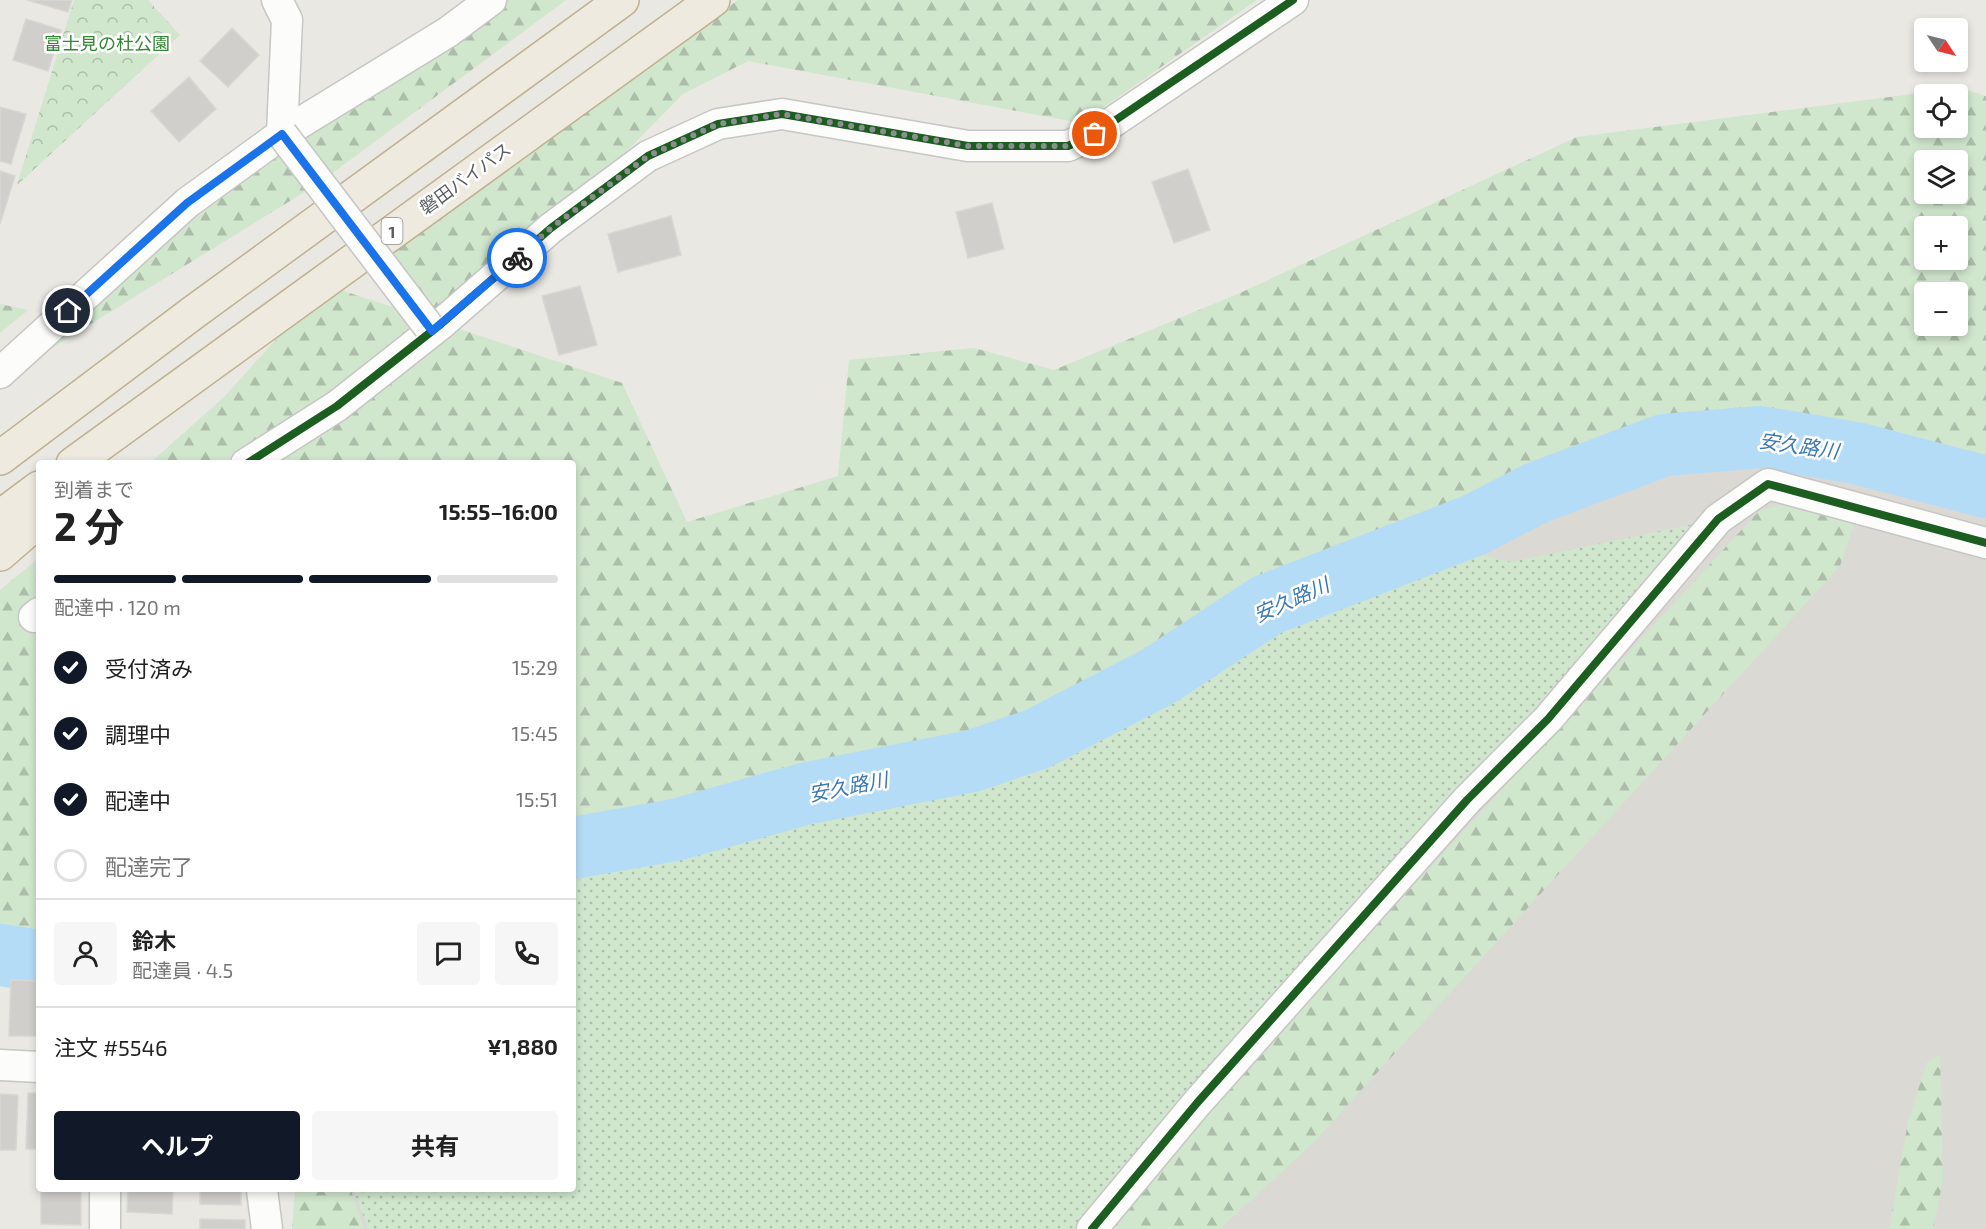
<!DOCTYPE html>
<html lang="ja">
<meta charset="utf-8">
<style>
body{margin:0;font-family:"Exo 2","Noto Sans JP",sans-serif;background:#f6f6f6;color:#222;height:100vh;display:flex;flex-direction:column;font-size:22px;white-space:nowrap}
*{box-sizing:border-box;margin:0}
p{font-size:20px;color:#767676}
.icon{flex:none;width:33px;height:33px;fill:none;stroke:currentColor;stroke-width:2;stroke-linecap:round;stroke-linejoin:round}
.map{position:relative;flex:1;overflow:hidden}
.details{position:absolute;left:36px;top:460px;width:540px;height:732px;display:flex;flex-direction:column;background:#fff;border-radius:6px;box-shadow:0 3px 9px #0003}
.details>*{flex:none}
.needle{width:39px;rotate:125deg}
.fabs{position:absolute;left:1914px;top:18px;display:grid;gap:12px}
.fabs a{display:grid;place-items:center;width:54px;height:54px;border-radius:6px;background:#fff;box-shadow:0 3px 9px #0003;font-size:30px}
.pin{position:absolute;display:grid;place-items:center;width:51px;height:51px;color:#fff;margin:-26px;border:3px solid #fff;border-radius:50%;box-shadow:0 2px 6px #0007}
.courier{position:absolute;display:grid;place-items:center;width:60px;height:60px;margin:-30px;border:4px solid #1a73e8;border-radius:50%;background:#fff;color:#222;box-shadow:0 2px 8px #0007}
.headline em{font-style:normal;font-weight:700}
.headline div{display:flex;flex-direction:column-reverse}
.headline{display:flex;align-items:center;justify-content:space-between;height:102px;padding:0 18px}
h1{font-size:39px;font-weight:700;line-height:45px}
.bar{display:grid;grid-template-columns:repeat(4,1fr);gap:9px 6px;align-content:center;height:72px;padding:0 18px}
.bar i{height:8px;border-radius:4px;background:#e0e0e0}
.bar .active{background:#111827}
.bar p{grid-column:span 4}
.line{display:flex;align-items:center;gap:15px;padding:0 18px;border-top:2px solid #e0e0e0}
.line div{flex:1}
.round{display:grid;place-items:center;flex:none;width:63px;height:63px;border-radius:6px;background:#f6f6f6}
ol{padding:0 18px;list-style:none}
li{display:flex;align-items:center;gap:18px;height:66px}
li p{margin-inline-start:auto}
li .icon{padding:6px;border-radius:50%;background:#111827;color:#fff;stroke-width:4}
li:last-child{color:#767676}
li i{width:33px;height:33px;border:3px solid #e0e0e0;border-radius:50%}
.primary-button{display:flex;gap:12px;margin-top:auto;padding:12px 18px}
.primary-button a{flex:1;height:69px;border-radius:6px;background:#111827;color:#fff;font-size:24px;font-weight:700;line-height:69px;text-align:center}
.primary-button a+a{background:#f6f6f6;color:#222}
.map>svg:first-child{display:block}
.industrial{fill:#dad9d4}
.grass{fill:url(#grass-dots)}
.forest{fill:url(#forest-firs);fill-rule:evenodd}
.park{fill:url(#park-crowns)}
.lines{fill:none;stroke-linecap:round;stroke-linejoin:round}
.river{stroke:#b4dcf7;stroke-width:62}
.building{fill:#d0cfcc;stroke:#d8d7d2;stroke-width:1.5}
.street-casing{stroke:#c6c6c5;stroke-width:33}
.highway-casing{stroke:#c0b090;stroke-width:36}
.street{stroke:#fcfcfb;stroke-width:30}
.highway{stroke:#eeeadf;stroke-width:33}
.street-bridge-casing{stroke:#c6c6c5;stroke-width:33;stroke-linecap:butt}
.street-bridge{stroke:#fcfcfb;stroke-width:30}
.cycleway-casing{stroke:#fff;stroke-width:11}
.cycleway{stroke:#1b5e20;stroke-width:8}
.done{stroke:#8b8e8e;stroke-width:6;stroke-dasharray:0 10.8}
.route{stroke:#1a73e8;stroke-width:8}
.labels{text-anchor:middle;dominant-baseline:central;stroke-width:5;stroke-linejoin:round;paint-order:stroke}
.shield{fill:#fff;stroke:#8b8e90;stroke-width:1.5}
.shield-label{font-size:16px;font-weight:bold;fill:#595d61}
.park-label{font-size:18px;fill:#338634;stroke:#fff}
.street-label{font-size:18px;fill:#595d61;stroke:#fff}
.water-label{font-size:20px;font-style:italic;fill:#3a78b2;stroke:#fff}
</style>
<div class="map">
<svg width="1986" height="1229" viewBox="0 0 1986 1229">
<defs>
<pattern id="grass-dots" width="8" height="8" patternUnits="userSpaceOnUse" patternTransform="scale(1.5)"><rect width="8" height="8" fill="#d0e6cd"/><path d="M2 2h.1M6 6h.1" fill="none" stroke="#acbeaa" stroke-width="1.8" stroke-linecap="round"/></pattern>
<pattern id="forest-firs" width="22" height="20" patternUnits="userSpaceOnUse" patternTransform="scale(1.5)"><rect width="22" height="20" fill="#d0e6cd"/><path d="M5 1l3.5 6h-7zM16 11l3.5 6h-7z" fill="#acbeaa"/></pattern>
<pattern id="park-crowns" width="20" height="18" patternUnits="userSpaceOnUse" patternTransform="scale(1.5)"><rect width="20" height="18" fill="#d0e6cd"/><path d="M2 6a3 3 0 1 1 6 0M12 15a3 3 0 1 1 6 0" fill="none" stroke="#acbeaa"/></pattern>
</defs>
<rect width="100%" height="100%" fill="#e9e8e3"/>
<!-- industrial -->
<path class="industrial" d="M1986 434V1229H332L328 1190H573V821L1655 441Z"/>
<!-- grass -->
<path class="grass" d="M1718 519 1094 1229H369L353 1190H573V882L672 845 1017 774 1277 623 1382 582 1456 548 1511 562Z"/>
<!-- forest -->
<path class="forest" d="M482 0H566L319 183 0 380 319 110Z
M738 0H1257L1081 123 748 61 683 94 551 228 423 317 622 383 687 522 838 476 849 360 974 348 1054 370 1240 293 1577 137 1960 88 1986 96V473L1860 431 1636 456 1327 576 1043 721 938 754 808 769 659 818 573 833V464H149L224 397 325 285 420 316 377 259ZM1924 94H1958V128H1924ZM1924 160H1958V194H1924ZM1924 226H1958V260H1924ZM1924 292H1958V326H1924Z
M0 304 28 310 0 333Z
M1839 492 1855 521 1840 566 1313 1143 1220 1229H1096L1760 510Z
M39 558V957L0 955V590Z
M1940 1055 1943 1180 1933 1229H1889L1908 1121 1927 1062Z
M295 1190H351L364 1229H292Z"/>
<!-- park -->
<path class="park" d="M74 0H148L180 35 17 185Z"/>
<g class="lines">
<!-- river -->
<path class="river" d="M573 848 675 830 808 793 972 761 1037 739 1159 676 1267 605 1474 525 1536 493 1664 445 1760 437 1856 453 1986 487
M0 955 39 961"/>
</g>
<!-- building -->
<path class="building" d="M27 0H72L68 12Z
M26 19 61 30 48 71 13 60Z
M232 28 259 55 228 87 200 61Z
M189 77 216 109 179 142 151 111Z
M0 107 26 114 11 164 0 161Z
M1188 169 1210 230 1174 243 1152 182Z
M0 171 15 176 0 224Z
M992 203 1004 249 968 258 956 212Z
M671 216 681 255 618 272 608 234Z
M580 286 597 345 559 355 542 296Z
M11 980 39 981V1036H9Z
M28 1093H39V1149H26Z
M0 1094 18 1095 16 1150H0Z
M41 1190H81V1225L41 1224Z
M128 1190H173L172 1214 127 1212Z
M200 1190H241V1205L200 1204Z
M200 1219 245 1220V1229H200Z"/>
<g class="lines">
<defs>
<path id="street" d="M277 0 287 20 282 134
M0 373 187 203 282 134 448 32 491 0
M246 464 337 406 441 324 551 228 648 156 718 124 782 114 968 146H1068L1095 134 1293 0
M34 617 39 613
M0 1065 39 1067
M262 1190 267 1229
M105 1229V1190
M1092 1229 1197 1103 1467 800 1548 719 1718 519 1768 484 1986 543"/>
<path id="highway" d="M0 458 194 312 622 0
M73 464 713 0
M0 517 39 488
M0 554 39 520"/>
</defs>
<!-- street casing -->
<use href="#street" class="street-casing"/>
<!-- highway casing -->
<use href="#highway" class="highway-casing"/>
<!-- street -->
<use href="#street" class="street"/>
<!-- highway -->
<use href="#highway" class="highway"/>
<defs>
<path id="street-bridge" d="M282 134 432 331"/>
</defs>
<!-- street-bridge casing -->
<use href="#street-bridge" class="street-bridge-casing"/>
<!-- street-bridge -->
<use href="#street-bridge" class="street-bridge"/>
<defs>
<path id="cycleway" d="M246 464 337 406 441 324 551 228 648 156 718 124 782 114 968 146H1068L1095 134 1293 0
M1092 1229 1197 1103 1467 800 1548 719 1718 519 1768 484 1986 543"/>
</defs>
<!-- cycleway casing -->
<use href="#cycleway" class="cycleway-casing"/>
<!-- cycleway -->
<use href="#cycleway" class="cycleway"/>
</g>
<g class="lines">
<!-- done -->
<path class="done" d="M517 258 551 228 648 156 718 124 782 114 968 146H1068L1095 134"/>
<!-- route -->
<path class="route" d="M68 311 187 203 282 134 432 331 517 258"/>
</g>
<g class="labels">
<!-- shield labels -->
<rect class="shield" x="381.5" y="218" width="21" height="26" rx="4.5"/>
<g class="shield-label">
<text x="392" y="231">1</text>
</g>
<!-- park labels -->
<g class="park-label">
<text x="107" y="43">富士見の杜公園</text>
</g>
<!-- street labels -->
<g class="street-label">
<text transform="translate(465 178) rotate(-36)">磐田バイパス</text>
</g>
<!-- water labels -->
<g class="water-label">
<text transform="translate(1799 445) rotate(8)">安久路川</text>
<text transform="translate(1291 599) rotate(-24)">安久路川</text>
<text transform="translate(848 786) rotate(-11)">安久路川</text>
</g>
</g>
</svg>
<div class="fabs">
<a><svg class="needle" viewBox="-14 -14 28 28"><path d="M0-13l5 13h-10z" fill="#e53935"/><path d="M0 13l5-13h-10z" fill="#767676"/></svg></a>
<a><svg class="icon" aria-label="locate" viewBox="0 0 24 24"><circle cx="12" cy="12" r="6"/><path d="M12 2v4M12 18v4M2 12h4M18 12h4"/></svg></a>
<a><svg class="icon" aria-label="layers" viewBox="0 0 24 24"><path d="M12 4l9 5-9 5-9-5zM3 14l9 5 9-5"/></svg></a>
<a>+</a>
<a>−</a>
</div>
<div class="pin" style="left:1095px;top:134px;background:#ea580c"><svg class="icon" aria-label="bag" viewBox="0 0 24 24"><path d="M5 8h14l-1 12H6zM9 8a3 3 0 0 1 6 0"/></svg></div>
<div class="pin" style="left:68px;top:311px;background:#1f2937"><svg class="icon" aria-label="home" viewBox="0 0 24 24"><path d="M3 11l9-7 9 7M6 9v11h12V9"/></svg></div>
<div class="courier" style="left:517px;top:258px"><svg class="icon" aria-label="bike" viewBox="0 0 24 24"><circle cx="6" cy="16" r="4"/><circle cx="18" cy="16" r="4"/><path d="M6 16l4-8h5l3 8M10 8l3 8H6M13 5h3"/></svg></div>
<section class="details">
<div class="headline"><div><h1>2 分</h1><p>到着まで</p></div><em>15:55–16:00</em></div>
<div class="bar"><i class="active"></i><i class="active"></i><i class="active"></i><i></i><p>配達中 · 120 m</p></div>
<ol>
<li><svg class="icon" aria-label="check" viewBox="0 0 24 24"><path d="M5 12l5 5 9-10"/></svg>受付済み<p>15:29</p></li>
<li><svg class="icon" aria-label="check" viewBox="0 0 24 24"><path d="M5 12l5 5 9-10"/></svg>調理中<p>15:45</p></li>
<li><svg class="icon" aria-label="check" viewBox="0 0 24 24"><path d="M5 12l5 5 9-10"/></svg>配達中<p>15:51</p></li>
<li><i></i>配達完了</li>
</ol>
<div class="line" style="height:108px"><a class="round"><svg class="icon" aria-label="person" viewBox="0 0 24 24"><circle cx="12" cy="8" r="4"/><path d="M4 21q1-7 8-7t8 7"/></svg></a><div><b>鈴木</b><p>配達員 · 4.5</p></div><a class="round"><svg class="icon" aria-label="chat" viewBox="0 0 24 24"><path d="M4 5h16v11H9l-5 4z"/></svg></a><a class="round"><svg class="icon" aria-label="phone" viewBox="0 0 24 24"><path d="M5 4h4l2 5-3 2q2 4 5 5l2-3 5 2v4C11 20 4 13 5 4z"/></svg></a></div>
<div class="line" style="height:78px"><div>注文 #5546</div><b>¥1,880</b></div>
<div class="primary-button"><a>ヘルプ</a><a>共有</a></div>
</section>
</div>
